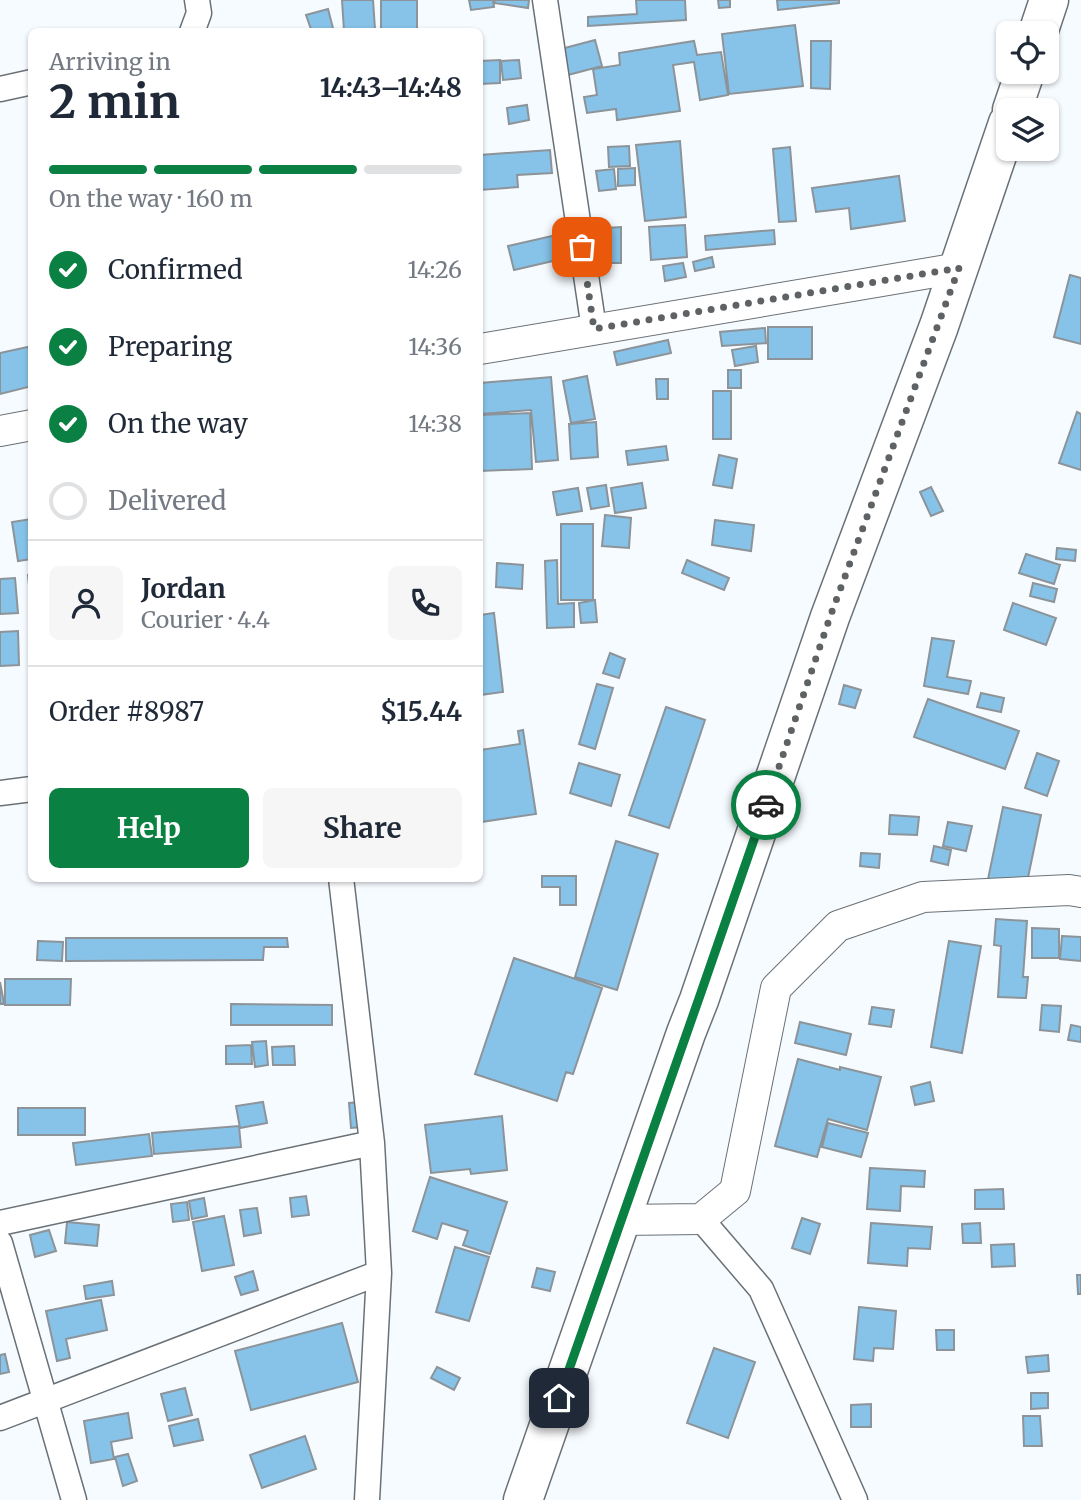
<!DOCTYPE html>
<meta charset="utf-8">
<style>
body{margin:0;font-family:Merriweather,serif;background:#f6f6f7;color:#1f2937;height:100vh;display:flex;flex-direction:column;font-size:26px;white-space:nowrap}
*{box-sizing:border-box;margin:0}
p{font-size:23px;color:#747a83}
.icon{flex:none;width:38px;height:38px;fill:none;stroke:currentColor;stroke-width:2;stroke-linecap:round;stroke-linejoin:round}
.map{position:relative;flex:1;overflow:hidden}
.drawer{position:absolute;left:28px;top:28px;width:455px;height:854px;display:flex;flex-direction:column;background:#fff;border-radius:10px;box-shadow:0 2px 5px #0004}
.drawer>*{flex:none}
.tools{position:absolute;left:996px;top:21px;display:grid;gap:14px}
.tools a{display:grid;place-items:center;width:63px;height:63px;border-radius:10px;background:#fff;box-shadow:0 2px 5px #0004;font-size:35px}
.pin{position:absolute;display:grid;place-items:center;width:60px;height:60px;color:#fff;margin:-30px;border-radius:14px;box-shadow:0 4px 10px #0006}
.courier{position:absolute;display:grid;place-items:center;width:70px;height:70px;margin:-35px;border:5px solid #0b8043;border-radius:50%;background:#fff;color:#222;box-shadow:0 2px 9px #0007}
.summary em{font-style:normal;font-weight:700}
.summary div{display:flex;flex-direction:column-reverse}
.summary{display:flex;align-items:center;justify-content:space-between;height:119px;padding:0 21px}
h1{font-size:46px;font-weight:700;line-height:52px}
.bar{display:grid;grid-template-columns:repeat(4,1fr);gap:10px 7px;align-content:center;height:84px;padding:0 21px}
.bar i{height:9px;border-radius:5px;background:#e0e1e3}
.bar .selected{background:#0b8043}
.bar p{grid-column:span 4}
.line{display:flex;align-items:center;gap:18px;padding:0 21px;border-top:2px solid #e0e1e3}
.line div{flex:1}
.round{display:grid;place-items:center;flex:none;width:74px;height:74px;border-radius:10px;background:#f6f6f7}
ol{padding:0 21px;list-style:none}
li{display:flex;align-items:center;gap:21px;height:77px}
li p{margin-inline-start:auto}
li .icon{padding:7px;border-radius:50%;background:#0b8043;color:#fff;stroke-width:4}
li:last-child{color:#747a83}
li i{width:38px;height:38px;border:4px solid #e0e1e3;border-radius:50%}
.primary-button{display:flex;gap:14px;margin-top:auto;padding:14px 21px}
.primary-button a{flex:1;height:80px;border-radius:10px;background:#0b8043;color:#fff;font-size:28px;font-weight:700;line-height:80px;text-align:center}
.primary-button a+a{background:#f6f6f7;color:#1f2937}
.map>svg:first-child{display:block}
.building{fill:#87c3e8;stroke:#8c9499;stroke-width:2}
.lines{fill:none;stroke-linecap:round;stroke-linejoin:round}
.minor-casing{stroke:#6a7176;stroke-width:27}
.tertiary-casing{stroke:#6a7176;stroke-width:32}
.primary-casing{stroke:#6a7176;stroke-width:41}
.minor{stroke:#fff;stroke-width:24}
.tertiary{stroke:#fff;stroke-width:30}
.primary{stroke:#fff;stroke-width:38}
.done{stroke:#5e6264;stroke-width:7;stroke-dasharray:0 12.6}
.route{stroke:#0b8043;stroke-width:9}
</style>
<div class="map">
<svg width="1081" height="1500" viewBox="0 0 1081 1500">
<rect width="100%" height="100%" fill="#f6fbff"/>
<!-- building -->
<path class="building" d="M342 0H373L375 29 344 31Z
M381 0H417V29H381Z
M469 0H493L494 7 471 10Z
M495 0H529L528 8 494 3Z
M636 0H685L686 20 588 26V17L637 14Z
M718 0H730V7L719 8Z
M777 0H839V3L778 10Z
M328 9 334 32H312L306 15Z
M795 25 803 86 729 94 722 34Z
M595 40 602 66 568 75 561 49Z
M694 41 697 55 721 52 728 95 700 100 694 62 673 65 680 111 617 120 616 109 587 113 584 97 597 95 593 69 620 65 619 53Z
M811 41H831L830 89 811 88Z
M500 60V83L480 84V61Z
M519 60 521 78 503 80 501 61Z
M527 105 529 120 509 124 507 108Z
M680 141 686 217 645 221 636 145Z
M629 146 630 166 609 167 608 147Z
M790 147 796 221 779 222 773 149Z
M550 150 552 173 517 175 518 187 480 190V155Z
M635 168V185L618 186V169Z
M614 169 616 189 599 191 596 171Z
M899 176 905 221 851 229 849 208 816 212 812 188Z
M685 225 687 257 651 260 649 227Z
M621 227V263H607V228Z
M774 230 775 244 706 250 705 236Z
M561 234 566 258 514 270 508 246Z
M712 257 714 267 695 271 693 262Z
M683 263 686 277 665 281 663 266Z
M1070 275 1081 278V344L1054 337Z
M768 327H812V359H768Z
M765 328 766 343 722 346 720 332Z
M668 340 671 353 617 365 614 352Z
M32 346V386L0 394V353Z
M756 346 758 362 735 366 732 350Z
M728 370H741V388H728Z
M587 376 595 419 571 423 563 381Z
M551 377 558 460 536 462 531 410 480 414V383Z
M656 379H668V399H657Z
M713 391H731V439H713Z
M1077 412 1081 414V470L1059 463Z
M530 413 532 469 480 471V415Z
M596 422 598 457 571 459 569 424Z
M666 446 668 460 628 465 626 451Z
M719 455 737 459 732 488 713 485Z
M642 483 646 508 615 513 611 488Z
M606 485 609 506 591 509 587 488Z
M931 487 943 511 931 516 920 492Z
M578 488 582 511 557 515 553 492Z
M605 515 631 518 629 548 602 546Z
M32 519V559L18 561 12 522Z
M715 520 754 525 751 551 712 545Z
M561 524H593V600H561Z
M1057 548 1076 550 1075 561 1056 559Z
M1026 554 1060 565 1054 584 1019 573Z
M557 560 558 604 574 603V627L547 628 545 561Z
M687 560 729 578 724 590 682 573Z
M497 563 523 565 522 589 496 587Z
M28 575H32V605H31Z
M15 578 18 613 0 614V579Z
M1033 583 1057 589 1054 602 1030 596Z
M595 600 597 622 581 623 579 603Z
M1013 603 1056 618 1046 645 1004 630Z
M494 613 503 692 480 695V615Z
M18 631 19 665 0 666V632Z
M932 638 954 641 947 677 971 681 968 694 924 686Z
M610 653 625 659 619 678 603 673Z
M597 684 613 688 595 749 579 744Z
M844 685 861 690 855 708 839 704Z
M981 693 1004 698 1001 712 977 707Z
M928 699 1019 731 1005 769 914 737Z
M666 707 705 720 669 828 629 815Z
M523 730 536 814 481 822 480 812V750L520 744 518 731Z
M1037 753 1059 761 1047 796 1025 788Z
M579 763 620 775 611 806 570 793Z
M1003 807 1041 815 1025 892 987 884Z
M890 815 919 817 917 835 889 834Z
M948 822 972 826 966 851 943 846Z
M616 841 658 854 617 990 575 977Z
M934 846 951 850 948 865 931 861Z
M861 853 880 854 879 868 860 866Z
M542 876H576V905H560V887H542Z
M996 919 1027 921 1023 977H1028L1026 998 998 997 1001 946 994 945Z
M1032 928 1059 929V958H1032Z
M1062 936 1081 937V961L1060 959Z
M66 938H287L288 947H264L263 960 66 961Z
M38 941 63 942 62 961 37 960Z
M949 941 981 946 962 1053 931 1047Z
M514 958 602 988 573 1074 566 1072 557 1101 475 1074Z
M5 979H71L70 1005H5Z
M0 982 4 1003 0 1004Z
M231 1004 332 1005V1025H231Z
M1042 1005 1061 1006 1059 1032 1040 1030Z
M872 1007 894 1010 891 1027 869 1024Z
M800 1022 851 1034 846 1055 795 1043Z
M1071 1025 1081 1027V1042L1068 1040Z
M266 1041 268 1065 255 1067 252 1042Z
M251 1045 252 1064H226V1046Z
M294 1046 295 1065H273L272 1047Z
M798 1059 840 1070V1067L881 1077 867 1130 828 1119 817 1157 775 1146Z
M930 1082 934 1101 915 1105 911 1087Z
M263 1102 267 1123 240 1128 236 1106Z
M360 1102 362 1127 351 1128 349 1103Z
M18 1108H85V1135H18Z
M502 1116 507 1170 471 1174 470 1169 431 1173 425 1125Z
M828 1123 868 1133 861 1157 822 1147Z
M239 1126 241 1147 154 1154 152 1133Z
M149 1134 152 1156 76 1165 73 1143Z
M870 1168 925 1171 924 1187 901 1186 900 1211 867 1209Z
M430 1177 507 1202 490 1254 463 1245 468 1231 442 1223 437 1239 413 1231Z
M1003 1189 1004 1209H975V1190Z
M306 1196 309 1215 292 1217 290 1198Z
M204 1198 207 1216 192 1219 189 1201Z
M187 1202 189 1220 173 1222 171 1204Z
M257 1208 261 1233 244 1236 240 1210Z
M224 1216 234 1265 202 1271 193 1222Z
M802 1218 820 1224 810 1254 792 1248Z
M67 1222 99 1225 97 1246 65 1243Z
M871 1223 932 1227 930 1249 908 1248 907 1266 868 1263Z
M980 1223 981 1243H963L962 1224Z
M49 1230 56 1251 35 1257 30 1235Z
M1014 1244 1015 1266 992 1267 991 1245Z
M455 1247 489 1257 469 1321 436 1312Z
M537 1268 555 1272 550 1291 532 1287Z
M253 1271 258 1290 241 1295 235 1277Z
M1077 1275H1081V1294H1078Z
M112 1281 114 1295 86 1299 84 1286Z
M101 1300 107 1330 66 1339 70 1358 57 1361 46 1311Z
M859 1307 896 1311 893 1349 874 1348 873 1361 854 1359Z
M342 1323 358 1382 251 1410 235 1351Z
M936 1330H954V1350H937Z
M714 1348 755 1362 728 1438 687 1423Z
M5 1354 9 1372 0 1374V1355Z
M1048 1355 1049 1371 1028 1373 1026 1357Z
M437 1367 460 1378 454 1390 431 1378Z
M185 1388 192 1415 168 1421 161 1394Z
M1031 1393H1048V1408L1031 1409Z
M871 1404V1427H851V1405Z
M128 1413 132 1438 111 1442 114 1459 91 1463 84 1421Z
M1023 1416H1040L1042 1446H1024Z
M198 1419 203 1440 174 1446 169 1426Z
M305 1436 316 1469 262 1488 250 1455Z
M128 1454 137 1481 123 1486 115 1457Z"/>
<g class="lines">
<defs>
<path id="minor" d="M545 0 594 329
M192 32 199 13 197 0
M0 89 32 82
M0 793 32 789
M341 878 372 1143 379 1273 367 1500
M701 1219 761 1289 855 1500
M0 1223 372 1143
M0 1243 74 1500
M0 1418 379 1273"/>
<path id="tertiary" d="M480 349 959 268
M0 431 32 425
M621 1220 701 1219 735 1191 776 988 838 926 923 897 1069 890 1081 892"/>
<path id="primary" d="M1038 33 1049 0
M1012 110 1025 72
M523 1500 686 1033 699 1000 830 617 939 326 1008 123"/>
</defs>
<!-- minor casing -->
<use href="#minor" class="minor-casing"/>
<!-- tertiary casing -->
<use href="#tertiary" class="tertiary-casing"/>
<!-- primary casing -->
<use href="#primary" class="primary-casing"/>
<!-- minor -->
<use href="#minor" class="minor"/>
<!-- tertiary -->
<use href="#tertiary" class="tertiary"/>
<!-- primary -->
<use href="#primary" class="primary"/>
</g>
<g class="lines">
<!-- done -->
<path class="done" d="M582 247 594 329 959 268 830 617 766 805"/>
<!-- route -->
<path class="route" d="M559 1398C628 1200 698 1003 766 805"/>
</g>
</svg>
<div class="tools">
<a><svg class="icon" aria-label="locate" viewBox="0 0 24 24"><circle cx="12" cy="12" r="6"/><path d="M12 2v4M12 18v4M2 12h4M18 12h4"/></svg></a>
<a><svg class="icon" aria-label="layers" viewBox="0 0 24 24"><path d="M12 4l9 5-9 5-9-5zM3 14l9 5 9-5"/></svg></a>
</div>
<div class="pin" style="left:582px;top:247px;background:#ea580c"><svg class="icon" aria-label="bag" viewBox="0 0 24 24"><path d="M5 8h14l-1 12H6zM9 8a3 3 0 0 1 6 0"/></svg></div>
<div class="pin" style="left:559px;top:1398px;background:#1f2937"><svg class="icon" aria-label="home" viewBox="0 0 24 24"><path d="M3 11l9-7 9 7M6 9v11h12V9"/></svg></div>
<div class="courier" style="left:766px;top:805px"><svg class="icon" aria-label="car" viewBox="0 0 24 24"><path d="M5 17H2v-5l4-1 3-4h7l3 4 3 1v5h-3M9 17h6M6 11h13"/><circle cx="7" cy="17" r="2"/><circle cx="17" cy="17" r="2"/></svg></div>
<section class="drawer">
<div class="summary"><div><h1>2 min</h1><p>Arriving in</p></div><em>14:43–14:48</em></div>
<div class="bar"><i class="selected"></i><i class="selected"></i><i class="selected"></i><i></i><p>On the way · 160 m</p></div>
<ol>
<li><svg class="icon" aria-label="check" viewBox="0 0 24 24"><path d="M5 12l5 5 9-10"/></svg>Confirmed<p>14:26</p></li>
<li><svg class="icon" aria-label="check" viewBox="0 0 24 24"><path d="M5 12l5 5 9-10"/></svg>Preparing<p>14:36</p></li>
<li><svg class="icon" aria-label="check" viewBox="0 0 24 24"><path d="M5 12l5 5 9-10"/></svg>On the way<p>14:38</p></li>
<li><i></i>Delivered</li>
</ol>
<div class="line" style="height:126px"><a class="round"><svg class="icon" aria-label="person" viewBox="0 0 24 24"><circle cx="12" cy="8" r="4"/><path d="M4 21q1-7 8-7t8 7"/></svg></a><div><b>Jordan</b><p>Courier · 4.4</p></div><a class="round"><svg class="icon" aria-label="phone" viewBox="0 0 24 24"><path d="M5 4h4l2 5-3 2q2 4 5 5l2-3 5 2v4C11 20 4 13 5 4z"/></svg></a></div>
<div class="line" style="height:91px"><div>Order #8987</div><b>$15.44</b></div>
<div class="primary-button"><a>Help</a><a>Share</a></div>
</section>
</div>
